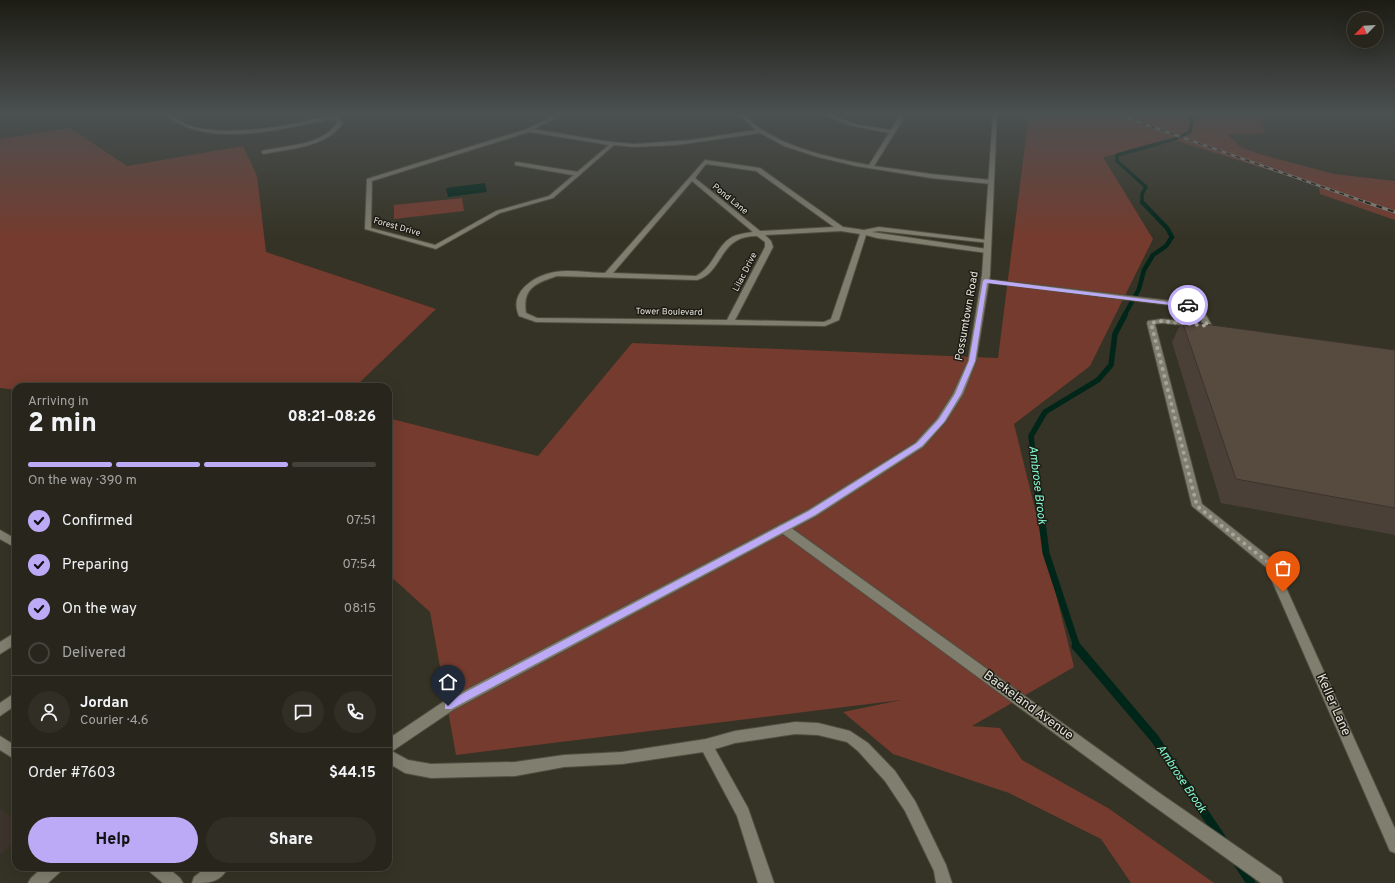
<!DOCTYPE html>
<meta charset="utf-8">
<style>
body{margin:0;font-family:Overpass,sans-serif;background:#302e25;color:#f1f3f6;height:100vh;display:flex;flex-direction:column;font-size:15px;white-space:nowrap}
*{box-sizing:border-box;margin:0}
p{font-size:13px;color:#a5a5a3}
.icon{flex:none;width:22px;height:22px;fill:none;stroke:currentColor;stroke-width:2;stroke-linecap:round;stroke-linejoin:round}
.map{position:relative;flex:1;overflow:hidden}
.sheet{position:absolute;left:12px;top:383px;width:380px;height:488px;display:flex;flex-direction:column;background:#28261c;border-radius:12px;box-shadow:0 4px 16px #0002,0 0 0 1px #44433b}
.sheet>*{flex:none}
.needle{width:26px;rotate:245deg}
.controls{position:absolute;left:1347px;top:12px;display:grid;gap:8px}
.controls a{display:grid;place-items:center;width:36px;height:36px;border-radius:50%;background:#28261c;box-shadow:0 4px 16px #0002,0 0 0 1px #44433b;font-size:20px}
.pin{position:absolute;display:grid;place-items:center;width:34px;height:34px;color:#fff;margin:-41px -17px;border-radius:50% 50% 50% 0;rotate:-45deg;box-shadow:0 0 4px #0007}
.pin .icon{rotate:45deg}
.courier{position:absolute;display:grid;place-items:center;width:40px;height:40px;margin:-20px;border:3px solid #bcaaf6;border-radius:50%;background:#fff;color:#222;box-shadow:0 1px 5px #0007}
.summary em{font-style:normal;font-weight:800}
.summary div{display:flex;flex-direction:column-reverse}
.summary{display:flex;align-items:center;justify-content:space-between;height:68px;padding:0 16px}
h1{font-size:26px;font-weight:800;line-height:30px}
.bar{display:grid;grid-template-columns:repeat(4,1fr);gap:6px 4px;align-content:center;height:48px;padding:0 16px}
.bar i{height:5px;border-radius:3px;background:#44433b}
.bar .active{background:#bcaaf6}
.bar p{grid-column:span 4}
.line{display:flex;align-items:center;gap:10px;padding:0 16px;border-top:1px solid #44433b}
.line div{flex:1}
.round{display:grid;place-items:center;flex:none;width:42px;height:42px;border-radius:21px;background:#302e25}
ol{padding:0 16px;list-style:none}
li{display:flex;align-items:center;gap:12px;height:44px}
li p{margin-inline-start:auto}
li .icon{padding:4px;border-radius:50%;background:#bcaaf6;color:#111;stroke-width:4}
li:last-child{color:#a5a5a3}
li i{width:22px;height:22px;border:2px solid #44433b;border-radius:50%}
.button{display:flex;gap:8px;margin-top:auto;padding:8px 16px}
.button a{flex:1;height:46px;border-radius:24px;background:#bcaaf6;color:#111;font-size:16px;font-weight:800;line-height:46px;text-align:center}
.button a+a{background:#302e25;color:#f1f3f6}
.map>svg:first-child{display:block}
.green{fill:#743b2e}
.water{fill:#00261a}
.lines{fill:none;stroke-linecap:round;stroke-linejoin:round}
.stream-far4{stroke:#00261a;stroke-width:3.5}
.stream-far3{stroke:#00261a;stroke-width:4.5}
.stream-far2{stroke:#00261a;stroke-width:5.5}
.stream-far1{stroke:#00261a;stroke-width:7}
.stream{stroke:#00261a;stroke-width:9}
.lane-casing{stroke:#514f42;stroke-width:2}
.street-casing{stroke:#514f42;stroke-width:2}
.secondary-casing{stroke:#514f42;stroke-width:2}
.lane{fill:#807e6e;fill-rule:evenodd}
.street{fill:#807e6e;fill-rule:evenodd}
.secondary{fill:#807e6e;fill-rule:evenodd}
.rail-far1-casing{stroke:#868479;stroke-width:2.5}
.rail-casing{stroke:#868479;stroke-width:3}
.rail-far1{stroke:#1c1b14;stroke-width:1.5;stroke-dasharray:5;stroke-linecap:butt}
.rail{stroke:#1c1b14;stroke-width:2;stroke-dasharray:6;stroke-linecap:butt}
.wall{fill:#4b4037}
.shaded-wall{fill:#3d342d}
.building{fill:#574b40;stroke:#3d342d}
.route{fill:#bcaaf6}
.done{stroke:#a7a59b;stroke-width:4;stroke-dasharray:0 7.2}
.labels{text-anchor:middle;dominant-baseline:central;stroke-width:3;stroke-linejoin:round;paint-order:stroke}
.far-street-label{font-size:9px;fill:#e4e3da;stroke:#1c1b14}
.street-label{font-size:11px;fill:#e4e3da;stroke:#1c1b14}
.water-label{font-size:12px;font-style:italic;fill:#81f9ce;stroke:#1c1b14}
.near-street-label{font-size:13px;fill:#e4e3da;stroke:#1c1b14}
</style>
<div class="map">
<svg width="1395" height="883" viewBox="0 0 1395 883">
<rect width="100%" height="100%" fill="#353325"/>
<!-- green -->
<path class="green" d="M1029 113H1252L1256 114 1266 133 1227 134 1242 148 1270 157 1334 174 1395 181V220L1320 194 1319 186 1177 141 1103 157 1153 239 1090 366 1014 424 1074 667 972 726 1000 728 1022 760 1108 808 1214 883H1131L1101 839 1009 793 893 754 843 712 901 700 456 755 430 612 388 574V418L538 456 632 343 998 358Z
M70 128 127 166 243 146 257 176 266 252 436 309 355 387H16V390L0 388V139Z
M462 198 464 211 394 219V205Z"/>
<!-- water -->
<path class="water" d="M485 183 487 192 448 197 446 188Z"/>
<g class="lines">
<!-- stream-far4 -->
<path class="stream-far4" d="M1142 203V194L1146 187 1117 161V155L1175 139 1190 132 1192 120 1188 113"/>
<!-- stream-far3 -->
<path class="stream-far3" d="M1124 316 1139 289 1144 270 1153 255 1166 246 1172 237 1167 228 1142 202"/>
<!-- stream-far2 -->
<path class="stream-far2" d="M1034 461 1031 436 1045 412 1098 380 1111 365 1115 334 1125 315"/>
<!-- stream-far1 -->
<path class="stream-far1" d="M1034 460 1046 553 1077 647"/>
<!-- stream -->
<path class="stream" d="M1076 646 1155 739 1222 839
M1238 863 1251 883"/>
<defs>
<path id="lane" d="M517 162 578 172 581 174 578 176 515 165V163Z
M985 279 1197 304 1201 306 1217 335 1213 337H1210L1194 308 983 282 982 281Z
M1162 319 1192 322 1196 324 1192 326 1162 323 1155 324 1202 504 1274 561 1395 829V853L1390 851 1266 567 1192 506 1147 323 1148 321Z
M0 530 16 539V548L0 539Z
M16 632V644L0 654V642Z
M16 692V705L0 716V703Z
M795 722 818 723 850 731 868 743 895 771 915 801 946 865 952 883H936L934 871 905 811 885 781 858 751 847 742 818 735 795 734 735 743 715 749 748 808 774 883H758L737 816 703 752 622 764 564 767 515 776 431 778 405 773 388 763V749L408 760 431 764 515 762 564 755 622 752 706 739 735 731Z
M0 736 16 746V760L0 750Z
M43 867H62L60 872 48 883H28L31 878Z
M148 867H167L180 878 183 883H163L150 872Z"/>
<path id="street" d="M132 113H137L138 115 134 116Z
M164 113C172 113 175 119 182 122 188 126 197 128 203 129 248 135 297 124 341 113H349L338 117 343 123C326 148 291 148 264 154L262 153V151C286 145 322 146 337 123L334 118C287 129 202 150 164 113Z
M560 113H566L534 129 604 141 634 144 691 140 756 130 737 113H742C748 118 754 125 761 129 791 149 832 158 869 165L889 133 847 125 823 113H829L858 125 891 130 898 118 897 113H901L904 118 874 166 931 174 991 180 994 182 991 184 931 178 856 166 818 157 784 146 760 133 677 145 634 147 614 145 553 198 500 213 436 249 365 229 367 179 527 129ZM529 132 609 145 549 196 496 211 435 245 371 228 372 181Z
M705 160 760 168 843 227 864 230 879 227 987 240 990 242 989 243 879 231 872 232 987 249 991 251 987 253 877 238 866 235 839 320 825 326 536 322 519 316C508 292 535 275 555 272 571 269 590 273 605 273ZM706 164 756 171 834 227 760 231 695 178ZM692 181 753 232C746 233 738 234 732 237 716 246 714 267 696 276L613 273ZM841 231 860 234 831 319 824 322 735 320 773 247 771 241 765 235ZM757 236 765 242V247L727 320 537 318 526 313C522 288 536 283 557 276L697 280C718 274 719 251 736 241 742 237 750 236 757 236Z
M783 524 787 525 1158 792 1281 877 1283 883H1261L1148 802 779 531 777 528 779 525Z"/>
<path id="secondary" d="M993 113H997L990 275 976 361 963 394 946 421 923 447 816 516 453 710 388 754V739L443 702 808 510 915 443 937 419 953 394 968 361 982 275Z
M207 867H228C221 883 208 883 192 883L194 877Z"/>
</defs>
<!-- lane casing -->
<use href="#lane" class="lane-casing"/>
<!-- street casing -->
<use href="#street" class="street-casing"/>
<!-- secondary casing -->
<use href="#secondary" class="secondary-casing"/>
<!-- lane -->
<use href="#lane" class="lane"/>
<!-- street -->
<use href="#street" class="street"/>
<!-- secondary -->
<use href="#secondary" class="secondary"/>
<defs>
<path id="rail-far1" d="M1113 113 1368 203"/>
<path id="rail" d="M1365 202 1395 212"/>
</defs>
<!-- rail-far1 casing -->
<use href="#rail-far1" class="rail-far1-casing"/>
<!-- rail casing -->
<use href="#rail" class="rail-casing"/>
<!-- rail-far1 -->
<use href="#rail-far1" class="rail-far1"/>
<!-- rail -->
<use href="#rail" class="rail"/>
</g>
<!-- wall -->
<path class="wall" d="M1182 321 1395 350V535L1221 503 1172 342Z"/>
<!-- shaded-wall -->
<path class="shaded-wall" d="M0 809H1L16 821V841L0 855Z"/>
<!-- building -->
<path class="building" d="M1182 321 1395 350V508L1236 479Z"/>
<!-- sky -->
<linearGradient id="sky" x2="0" y2="1"><stop stop-color="#1d1c14"/><stop offset="0.48" stop-color="#4b5051"/><stop offset="1" stop-color="#4b5051" stop-opacity="0"/></linearGradient>
<rect width="1395" height="237" fill="url(#sky)"/>
<!-- route -->
<path class="route" d="M985 279 1191 305 1188 307 987 283 975 361 961 394 944 422 922 446 815 515 451 709H445V703L809 511 917 443 939 419 955 394 969 361 983 281Z"/>
<g class="lines">
<!-- done -->
<path class="done" d="M1188 305 1197 306 1208 326 1162 321 1151 323 1197 506 1270 564 1283 592"/>
</g>
<g class="labels">
<!-- far-street labels -->
<g class="far-street-label">
<text transform="translate(730 199) rotate(39)">Pond Lane</text>
<text transform="translate(397 227) rotate(16)">Forest Drive</text>
<text transform="translate(745 272) rotate(-63)">Lilac Drive</text>
<text transform="translate(669 312) rotate(1)">Tower Boulevard</text>
</g>
<!-- street labels -->
<g class="street-label">
<text transform="translate(967 316) rotate(-80)">Possumtown Road</text>
</g>
<!-- water labels -->
<g class="water-label">
<text transform="translate(1037 485) rotate(83)">Ambrose Brook</text>
<text transform="translate(1181 779) rotate(56)">Ambrose Brook</text>
</g>
<!-- near-street labels -->
<g class="near-street-label">
<text transform="translate(1333 705) rotate(66)">Keller Lane</text>
<text transform="translate(1028 706) rotate(36)">Baekeland Avenue</text>
</g>
</g>
</svg>
<div class="controls">
<a><svg class="needle" viewBox="-14 -14 28 28"><path d="M0-13l5 13h-10z" fill="#e53935"/><path d="M0 13l5-13h-10z" fill="#a5a5a3"/></svg></a>
</div>
<div class="pin" style="left:1283px;top:592px;background:#ea580c"><svg class="icon" aria-label="bag" viewBox="0 0 24 24"><path d="M5 8h14l-1 12H6zM9 8a3 3 0 0 1 6 0"/></svg></div>
<div class="pin" style="left:448px;top:706px;background:#1f2937"><svg class="icon" aria-label="home" viewBox="0 0 24 24"><path d="M3 11l9-7 9 7M6 9v11h12V9"/></svg></div>
<div class="courier" style="left:1188px;top:305px"><svg class="icon" aria-label="car" viewBox="0 0 24 24"><path d="M5 17H2v-5l4-1 3-4h7l3 4 3 1v5h-3M9 17h6M6 11h13"/><circle cx="7" cy="17" r="2"/><circle cx="17" cy="17" r="2"/></svg></div>
<section class="sheet">
<div class="summary"><div><h1>2 min</h1><p>Arriving in</p></div><em>08:21–08:26</em></div>
<div class="bar"><i class="active"></i><i class="active"></i><i class="active"></i><i></i><p>On the way · 390 m</p></div>
<ol>
<li><svg class="icon" aria-label="check" viewBox="0 0 24 24"><path d="M5 12l5 5 9-10"/></svg>Confirmed<p>07:51</p></li>
<li><svg class="icon" aria-label="check" viewBox="0 0 24 24"><path d="M5 12l5 5 9-10"/></svg>Preparing<p>07:54</p></li>
<li><svg class="icon" aria-label="check" viewBox="0 0 24 24"><path d="M5 12l5 5 9-10"/></svg>On the way<p>08:15</p></li>
<li><i></i>Delivered</li>
</ol>
<div class="line" style="height:72px"><a class="round"><svg class="icon" aria-label="person" viewBox="0 0 24 24"><circle cx="12" cy="8" r="4"/><path d="M4 21q1-7 8-7t8 7"/></svg></a><div><b>Jordan</b><p>Courier · 4.6</p></div><a class="round"><svg class="icon" aria-label="chat" viewBox="0 0 24 24"><path d="M4 5h16v11H9l-5 4z"/></svg></a><a class="round"><svg class="icon" aria-label="phone" viewBox="0 0 24 24"><path d="M5 4h4l2 5-3 2q2 4 5 5l2-3 5 2v4C11 20 4 13 5 4z"/></svg></a></div>
<div class="line" style="height:52px"><div>Order #7603</div><b>$44.15</b></div>
<div class="button"><a>Help</a><a>Share</a></div>
</section>
</div>
